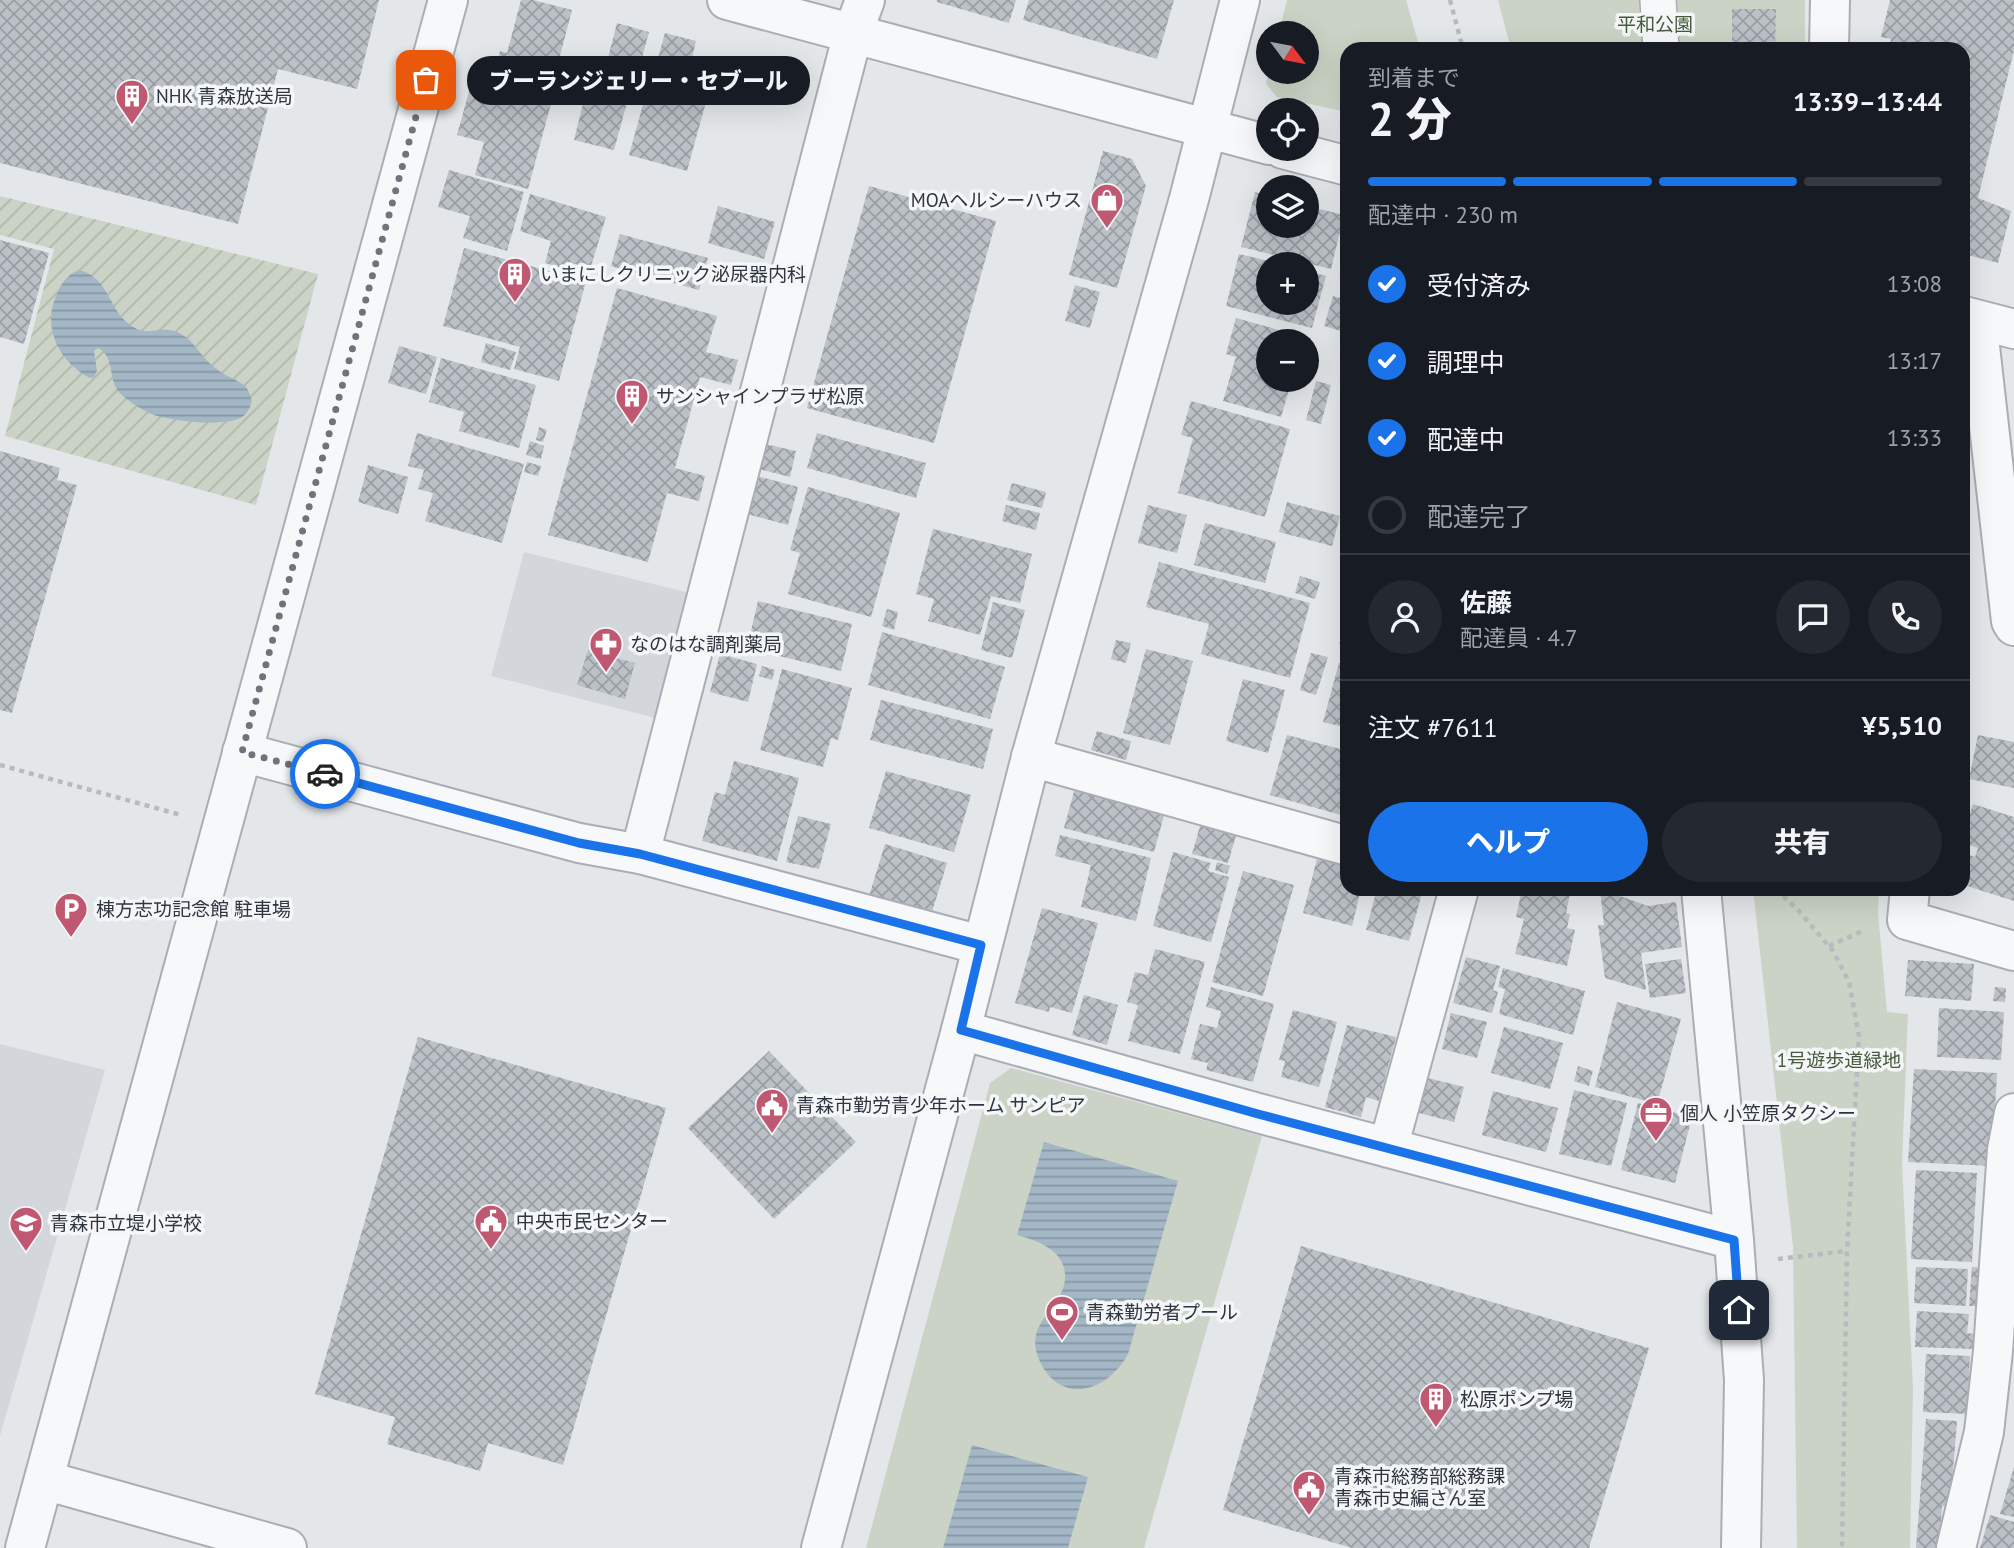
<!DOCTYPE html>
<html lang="ja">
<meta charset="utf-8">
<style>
body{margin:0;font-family:"PT Sans","Noto Sans JP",sans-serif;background:#242831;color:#f1f3f6;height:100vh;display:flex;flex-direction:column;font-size:26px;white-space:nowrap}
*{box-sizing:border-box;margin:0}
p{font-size:23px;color:#9ea1a6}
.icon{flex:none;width:38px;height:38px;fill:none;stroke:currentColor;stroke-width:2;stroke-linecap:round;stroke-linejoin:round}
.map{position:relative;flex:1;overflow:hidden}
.details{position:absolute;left:1340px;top:42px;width:630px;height:854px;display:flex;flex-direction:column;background:#171b24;border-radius:21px;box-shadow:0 7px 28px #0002}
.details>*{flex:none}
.needle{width:46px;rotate:122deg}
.fabs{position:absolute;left:1256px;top:21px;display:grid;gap:14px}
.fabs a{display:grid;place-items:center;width:63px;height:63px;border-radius:50%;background:#171b24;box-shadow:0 7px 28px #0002;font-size:35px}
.pin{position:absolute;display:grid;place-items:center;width:60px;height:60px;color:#fff;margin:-30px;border-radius:14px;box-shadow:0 4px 10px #0006}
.courier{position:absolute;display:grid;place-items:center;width:70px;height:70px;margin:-35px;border:5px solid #1a73e8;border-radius:50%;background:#fff;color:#222;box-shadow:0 2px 9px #0007}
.bubble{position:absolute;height:49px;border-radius:24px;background:#171b24;box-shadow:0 7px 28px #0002;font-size:23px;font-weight:800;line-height:49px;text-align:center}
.summary em{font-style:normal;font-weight:800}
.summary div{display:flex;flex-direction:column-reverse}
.summary{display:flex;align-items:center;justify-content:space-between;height:119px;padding:0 28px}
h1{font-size:46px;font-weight:800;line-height:52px}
.bar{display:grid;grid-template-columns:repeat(4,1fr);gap:10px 7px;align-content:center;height:84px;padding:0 28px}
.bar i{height:9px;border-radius:5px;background:#363941}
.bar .on{background:#1a73e8}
.bar p{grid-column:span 4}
.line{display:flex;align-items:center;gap:18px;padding:0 28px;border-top:2px solid #363941}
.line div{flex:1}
.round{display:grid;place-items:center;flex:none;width:74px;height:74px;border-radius:37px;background:#242831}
ol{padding:0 28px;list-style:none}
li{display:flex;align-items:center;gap:21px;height:77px}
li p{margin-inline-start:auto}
li .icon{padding:7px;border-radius:50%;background:#1a73e8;color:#fff;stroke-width:4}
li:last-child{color:#9ea1a6}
li i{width:38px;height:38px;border:4px solid #363941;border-radius:50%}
.cta{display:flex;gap:14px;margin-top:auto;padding:14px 28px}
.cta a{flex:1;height:80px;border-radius:42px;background:#1a73e8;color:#fff;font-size:28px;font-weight:800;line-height:80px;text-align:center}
.cta a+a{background:#242831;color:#f1f3f6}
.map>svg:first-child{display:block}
.built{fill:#d3d7dc}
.park{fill:#cbd3c6}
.garden{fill:url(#garden-furrows)}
.water{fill:url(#water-rules)}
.building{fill:url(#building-cross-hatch)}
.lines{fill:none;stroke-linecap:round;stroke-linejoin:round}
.pedestrian-casing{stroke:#aaaeb4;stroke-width:38}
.minor-casing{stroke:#aaaeb4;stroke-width:42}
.tertiary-casing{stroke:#aaaeb4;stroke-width:42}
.path{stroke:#b7babe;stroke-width:4.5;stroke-dasharray:5 5;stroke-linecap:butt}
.pedestrian{stroke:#f7f8f9;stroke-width:35}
.minor{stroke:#f7f8f9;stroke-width:38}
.tertiary{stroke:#f7f8f9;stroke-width:38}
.done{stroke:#6e747c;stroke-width:7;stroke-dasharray:0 12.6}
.route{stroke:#1a73e8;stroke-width:9}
.labels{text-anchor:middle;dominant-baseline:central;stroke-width:7;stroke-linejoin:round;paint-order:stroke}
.park-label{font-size:19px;fill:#455b3c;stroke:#f4f6f8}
.poi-label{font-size:19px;fill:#2e3641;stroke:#f4f6f8;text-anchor:start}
</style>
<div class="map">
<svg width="2014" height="1548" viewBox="0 0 2014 1548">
<defs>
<pattern id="garden-furrows" width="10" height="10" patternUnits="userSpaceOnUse" patternTransform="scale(1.75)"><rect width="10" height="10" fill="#cbd3c6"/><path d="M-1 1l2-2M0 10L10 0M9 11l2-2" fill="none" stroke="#afb6ab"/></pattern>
<pattern id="water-rules" width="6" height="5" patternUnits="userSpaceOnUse" patternTransform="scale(1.75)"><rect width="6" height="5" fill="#a4b7c6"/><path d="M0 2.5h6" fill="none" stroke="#8696a2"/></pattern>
<pattern id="building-cross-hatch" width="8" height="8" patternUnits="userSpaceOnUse" patternTransform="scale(1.75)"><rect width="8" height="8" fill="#bcc1c7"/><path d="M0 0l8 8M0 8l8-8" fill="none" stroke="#999ea3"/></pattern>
</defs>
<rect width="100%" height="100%" fill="#e4e7ea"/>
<!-- built -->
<path class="built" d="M524 552 690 593 655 718 491 676Z
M0 1044 105 1070 0 1436Z"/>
<!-- park -->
<path class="park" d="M1287 0H1406L1420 49H1348L1347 112 1277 97 1266 84 1269 72H1307V33H1279Z
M1498 0H1805V49H1511Z
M1753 889H1879L1878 913 1887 1012 1908 1014 1902 1163 1913 1388 1910 1548H1797L1793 1247Z
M1011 1068 1262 1136 1144 1548H866L990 1083Z"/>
<!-- garden -->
<path class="garden" d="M0 196 318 274 256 505 5 436 54 249 0 235Z"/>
<!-- water -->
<path class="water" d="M79 270C112 278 108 316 137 329 148 335 161 327 174 331 193 337 198 354 213 366 222 375 235 378 245 386 249 391 250 395 252 401 250 408 247 415 240 418 222 427 173 421 154 415 143 411 126 400 118 391 108 377 115 357 98 348L94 351 97 371 94 377 90 378C59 362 41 326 57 294 61 283 68 274 79 270Z
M1044 1142 1178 1181 1128 1354C1107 1393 1058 1407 1038 1357 1023 1318 1073 1305 1064 1268 1059 1248 1035 1240 1017 1235Z
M972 1445 1088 1477 1068 1548H943Z"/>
<!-- building -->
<path class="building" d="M0 0H379L357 89 278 69 238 224 0 163Z
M521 0H533L572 10 550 94 493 79 500 51 507 53Z
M937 0H1016L1009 23 937 2Z
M1029 0H1174L1157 59 1023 20Z
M1890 0H2014V50L1978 198 2011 211 1998 263 1964 254V49H1889L1891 39 1881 37Z
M1732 9H1776L1775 49H1732Z
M617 23 649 32 640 65 608 58Z
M665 33 696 41 688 74 656 65Z
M619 73 634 77 614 150 574 140 590 76 616 83Z
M677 82 709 91 687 171 629 155 648 87 673 94Z
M504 87 552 100 528 189 475 175 484 142 457 135 470 88 501 96Z
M1103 151 1132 159 1146 186 1117 288 1069 275Z
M449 170 524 192 507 251 463 238 470 216 438 207Z
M869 186 996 221 934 443 807 408Z
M1255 192 1269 196V226H1307V206L1344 215 1331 269 1241 247Z
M530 194 606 217 588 276 545 263 551 241 520 231Z
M718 206 775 222 764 259 708 243Z
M1348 233V250L1342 249Z
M620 234 708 258 699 290 611 266Z
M0 240 49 253 24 344 0 337Z
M464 248 586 281 559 381 514 369 520 347 443 326Z
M1239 254 1277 263 1269 264V303H1307V271L1326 276 1312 328 1226 306Z
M1075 285 1100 292 1090 328 1065 321Z
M617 288 717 316 706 352 738 360 731 385 700 377 675 468 705 476 699 501 667 493 648 562 548 535Z
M1347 289 1348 290V333L1324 326 1333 296 1344 299Z
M1236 318 1304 337 1303 341H1269V380H1292L1281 417 1223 401 1236 357 1226 354Z
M486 343 516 352 510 370 481 362Z
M399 346 437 357 426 394 388 383Z
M441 358 536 385 519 448 459 431 464 412 429 402Z
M1316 381 1331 385 1321 424 1306 420Z
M1191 401 1290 429 1265 517 1178 493 1193 438 1181 435Z
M539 427 547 430 543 442 536 440Z
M417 433 524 464 502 543 425 521 433 493 418 489 424 470 408 466Z
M817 433 926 463 916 498 807 468Z
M530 441 544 446 541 459 526 455Z
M765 444 796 451 790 477 759 469Z
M0 451 60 468 57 480 77 485 12 713 0 710Z
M527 462 541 466 538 476 524 472Z
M368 465 408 477 398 514 358 502Z
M757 476 798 487 788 525 747 514Z
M1012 483 1046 492 1042 508 1007 500Z
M808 487 900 513 871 617 788 594 800 553 790 550Z
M1287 502 1340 516 1332 546 1279 532Z
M1006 505 1040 513 1036 530 1002 521Z
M1148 505 1187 515 1177 553 1138 543Z
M1205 523 1276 542 1265 583 1194 565Z
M933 529 1032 554 1020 603 991 596 980 635 928 621 934 599 916 594Z
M1159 562 1310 603 1290 678 1201 654 1209 624 1146 607Z
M1300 576 1320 582 1315 599 1295 593Z
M758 601 852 624 841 671 747 648Z
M993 602 1025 610 1012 658 981 650Z
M887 609 898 612 894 630 882 626Z
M1348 617V646L1339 644Z
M882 632 1005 667 990 719 868 685Z
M1964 634H1965L1969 670 1964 671Z
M1116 640 1131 643 1126 663 1111 659Z
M1146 649 1193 661 1170 745 1123 733Z
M588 650 635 663 625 699 577 685Z
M1311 653 1328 657 1316 695 1300 690Z
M720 654 757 664 748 702 710 692Z
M1339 663 1348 665V728L1323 722Z
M762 666 775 670 772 680 759 676Z
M782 669 852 688 838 740 831 738 823 767 760 750Z
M1243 679 1285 690 1268 753 1226 741Z
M881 700 993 729 983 769 870 740Z
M1097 731 1131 741 1126 760 1091 750Z
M1287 735 1348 751V817L1270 795Z
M1978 735 2014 742V788L1969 779Z
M734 761 799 778 777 861 702 841 715 792 725 795Z
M886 771 971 795 954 852 869 828Z
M1076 784 1166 808 1154 852 1064 828Z
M1973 804 2014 817V901L1964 885V853L1975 857 1978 848 1964 843V833Z
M798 816 831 824 819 869 786 862Z
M1202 819 1238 829 1228 863 1192 854Z
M1060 835 1151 858 1136 921 1081 907 1091 865 1055 856Z
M885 844 947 863 931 915 869 896Z
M1173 852 1211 863 1208 871 1229 877 1211 942 1153 926Z
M1317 859 1348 867V889H1361L1352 926 1303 913Z
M1217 862 1230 866 1227 874 1215 870Z
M1243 871 1294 885 1263 996 1212 982Z
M1377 889H1407L1422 893 1409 941 1366 930Z
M1522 889H1571L1566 913 1570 914 1567 928 1575 930 1567 966 1515 954 1524 919 1516 917Z
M1600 889 1648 906 1676 902 1682 947 1641 953 1646 990 1605 978 1598 925H1604Z
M1042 908 1098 923 1072 1013 1050 1007 1049 1012 1015 1003Z
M1155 949 1205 962 1180 1054 1128 1041 1138 1005 1127 1002 1135 972 1148 975Z
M1466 957 1500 966 1493 990 1498 992 1492 1013 1453 1003Z
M1681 959 1686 993 1650 998 1645 964Z
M1908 960 1974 964 1971 1001 1905 996Z
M1503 968 1585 991 1573 1035 1499 1014 1505 989 1498 987Z
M1211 987 1274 1004 1253 1082 1206 1070 1208 1063 1191 1059 1200 1024 1217 1028 1221 1011 1206 1007Z
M1995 987 2006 988 2005 1002 1993 1001Z
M1084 995 1118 1005 1107 1045 1072 1035Z
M1617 1002 1681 1019 1657 1104 1595 1087Z
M1939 1008 2004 1012 2001 1060 1937 1057Z
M1293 1010 1337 1022 1319 1087 1281 1077 1285 1061 1279 1060Z
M1451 1013 1487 1022 1477 1058 1442 1049Z
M1347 1025 1396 1037 1379 1101 1366 1097 1361 1117 1325 1107Z
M1504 1027 1563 1043 1550 1089 1491 1073Z
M418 1037 666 1108 563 1465 488 1443 480 1471 387 1444 395 1417 315 1394Z
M769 1051 856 1142 774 1219 688 1128Z
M1578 1066 1593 1071 1589 1086 1574 1081Z
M1914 1069 1997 1073 1992 1166 1908 1162Z
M1428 1078 1464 1087 1454 1122 1419 1113Z
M1574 1090 1627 1103 1611 1166 1559 1154Z
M1493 1091 1558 1108 1546 1152 1482 1135Z
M1638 1103 1692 1117 1675 1183 1621 1170Z
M1916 1170 1977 1173 1972 1262 1911 1259Z
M1301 1246 1649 1348 1589 1548H1352L1223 1510Z
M1916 1267 1968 1269 1966 1306 1914 1303Z
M1972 1267 1982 1268 1979 1306H1969Z
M1917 1311 1969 1314 1967 1333 1975 1334 1974 1349 1915 1347Z
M1926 1354 1970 1356 1967 1414 1923 1412Z
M1926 1419 1957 1421 1950 1507 1942 1506 1939 1548H1916Z
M2014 1467V1517L2000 1514Z
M1990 1515 2014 1522V1548H1980Z"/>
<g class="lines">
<defs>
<path id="pedestrian" d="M1658 0 1661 49"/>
<path id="minor" d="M1829 49 1830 0
M1977 320 2011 621 2014 626
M242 752 579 843 640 854 981 945
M1031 757 1348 846
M640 854 853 33 865 0
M1701 889 1734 1240 1744 1380 1741 1548
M1910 889 1907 920 2014 951
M961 1030 1258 1113 1734 1240
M1388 1148 1459 889
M1956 1548 1984 1432 1993 1351 2007 1150 2014 1113"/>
<path id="tertiary" d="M727 0 1269 145
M1283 149 1348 166
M1964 316 2014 329
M44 1480 287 1548
M25 1548 448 0
M821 1548 961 1030 1031 757 1189 199 1240 0"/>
</defs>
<!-- pedestrian casing -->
<use href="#pedestrian" class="pedestrian-casing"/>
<!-- minor casing -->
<use href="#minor" class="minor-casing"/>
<!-- tertiary casing -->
<use href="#tertiary" class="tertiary-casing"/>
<!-- path -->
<path class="path" d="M1450 0 1463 49
M0 765 181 815
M1776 889 1798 910 1833 951 1849 982 1859 1036 1847 1251 1842 1548
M1829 946 1865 930
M1778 1259 1847 1251"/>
<!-- pedestrian -->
<use href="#pedestrian" class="pedestrian"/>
<!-- minor -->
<use href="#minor" class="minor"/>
<!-- tertiary -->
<use href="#tertiary" class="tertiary"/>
</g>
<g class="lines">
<!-- done -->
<path class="done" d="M325 774 242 752 426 80"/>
<!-- route -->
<path class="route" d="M325 774 579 843 640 854 981 945 961 1030 1258 1114 1734 1240 1739 1310"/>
</g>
<!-- icons -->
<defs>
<symbol id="building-pin" viewBox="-11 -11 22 30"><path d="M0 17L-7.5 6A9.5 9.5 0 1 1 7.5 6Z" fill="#c05871" stroke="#f4f6f8"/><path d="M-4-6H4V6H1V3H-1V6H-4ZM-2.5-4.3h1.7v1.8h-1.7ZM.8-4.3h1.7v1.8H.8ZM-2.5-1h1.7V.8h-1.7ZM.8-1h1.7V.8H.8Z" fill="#fff"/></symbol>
<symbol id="shop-pin" viewBox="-11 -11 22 30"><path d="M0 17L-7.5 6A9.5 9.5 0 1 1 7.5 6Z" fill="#c05871" stroke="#f4f6f8"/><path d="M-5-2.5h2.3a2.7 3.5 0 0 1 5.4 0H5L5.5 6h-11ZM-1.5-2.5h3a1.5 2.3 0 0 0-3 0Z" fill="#fff"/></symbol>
<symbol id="pharmacy-pin" viewBox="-11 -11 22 30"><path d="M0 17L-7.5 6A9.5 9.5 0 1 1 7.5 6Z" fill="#c05871" stroke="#f4f6f8"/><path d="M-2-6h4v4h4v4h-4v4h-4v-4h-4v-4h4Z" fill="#fff"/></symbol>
<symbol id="parking-pin" viewBox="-11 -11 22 30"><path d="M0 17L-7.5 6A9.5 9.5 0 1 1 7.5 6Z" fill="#c05871" stroke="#f4f6f8"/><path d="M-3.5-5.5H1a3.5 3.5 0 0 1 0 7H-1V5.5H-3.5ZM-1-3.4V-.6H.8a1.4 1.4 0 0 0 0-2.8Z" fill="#fff"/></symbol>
<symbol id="civic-pin" viewBox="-11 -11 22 30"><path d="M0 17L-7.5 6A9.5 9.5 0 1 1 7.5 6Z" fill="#c05871" stroke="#f4f6f8"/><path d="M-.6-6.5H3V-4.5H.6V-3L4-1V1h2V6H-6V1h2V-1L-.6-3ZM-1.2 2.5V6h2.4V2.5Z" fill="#fff"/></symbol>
<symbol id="office-pin" viewBox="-11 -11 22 30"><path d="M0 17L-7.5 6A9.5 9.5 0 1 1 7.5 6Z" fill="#c05871" stroke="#f4f6f8"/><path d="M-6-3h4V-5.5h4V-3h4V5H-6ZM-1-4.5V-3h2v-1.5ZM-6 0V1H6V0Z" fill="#fff"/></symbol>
<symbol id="school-pin" viewBox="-11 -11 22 30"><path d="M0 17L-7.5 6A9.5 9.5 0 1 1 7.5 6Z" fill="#c05871" stroke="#f4f6f8"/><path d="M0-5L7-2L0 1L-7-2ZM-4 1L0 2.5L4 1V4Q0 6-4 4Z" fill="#fff"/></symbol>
<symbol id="stadium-pin" viewBox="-11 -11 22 30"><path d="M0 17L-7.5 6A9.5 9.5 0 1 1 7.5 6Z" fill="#c05871" stroke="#f4f6f8"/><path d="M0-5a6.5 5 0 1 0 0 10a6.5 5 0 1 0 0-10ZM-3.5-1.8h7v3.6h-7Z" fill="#fff"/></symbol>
</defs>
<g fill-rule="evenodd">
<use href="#building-pin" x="113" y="77" width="38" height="52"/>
<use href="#shop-pin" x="1088" y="181" width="38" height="52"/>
<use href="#building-pin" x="496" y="255" width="38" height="52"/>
<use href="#building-pin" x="613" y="377" width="38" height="52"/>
<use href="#pharmacy-pin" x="587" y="625" width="38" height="52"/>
<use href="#parking-pin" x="52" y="890" width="38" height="52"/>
<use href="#civic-pin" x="753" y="1086" width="38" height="52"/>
<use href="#office-pin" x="1637" y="1094" width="38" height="52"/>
<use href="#civic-pin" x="472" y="1202" width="38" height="52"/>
<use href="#school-pin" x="7" y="1204" width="38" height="52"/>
<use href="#stadium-pin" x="1043" y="1293" width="38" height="52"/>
<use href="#building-pin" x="1417" y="1380" width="38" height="52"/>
<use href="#civic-pin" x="1290" y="1468" width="38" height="52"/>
</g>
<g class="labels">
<!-- park labels -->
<g class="park-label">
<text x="1655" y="24">平和公園</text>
<text x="1839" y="1060">1号遊歩道緑地</text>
</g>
<!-- poi labels -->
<g class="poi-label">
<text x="156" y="96">NHK 青森放送局</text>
<text x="1082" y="200" text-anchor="end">MOAヘルシーハウス</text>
<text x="540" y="274">いまにしクリニック泌尿器内科</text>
<text x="656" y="396">サンシャインプラザ松原</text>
<text x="630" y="644">なのはな調剤薬局</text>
<text x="96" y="909">棟方志功記念館 駐車場</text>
<text x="796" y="1105">青森市勤労青少年ホーム サンピア</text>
<text x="1680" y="1113">個人 小笠原タクシー</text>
<text x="516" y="1221">中央市民センター</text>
<text x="50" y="1223">青森市立堤小学校</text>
<text x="1086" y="1312">青森勤労者プール</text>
<text x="1460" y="1399">松原ポンプ場</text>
<text x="1334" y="1476">青森市総務部総務課<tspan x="1334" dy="22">青森市史編さん室</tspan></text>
</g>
</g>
</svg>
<div class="fabs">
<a><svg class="needle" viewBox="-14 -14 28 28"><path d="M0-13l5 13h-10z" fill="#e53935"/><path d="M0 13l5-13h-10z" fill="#9ea1a6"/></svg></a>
<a><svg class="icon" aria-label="locate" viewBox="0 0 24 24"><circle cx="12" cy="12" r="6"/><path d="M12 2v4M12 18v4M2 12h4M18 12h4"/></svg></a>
<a><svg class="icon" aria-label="layers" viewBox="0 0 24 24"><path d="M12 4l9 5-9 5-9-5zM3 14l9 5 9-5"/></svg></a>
<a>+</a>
<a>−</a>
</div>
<div class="pin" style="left:426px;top:80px;background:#ea580c"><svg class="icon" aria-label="bag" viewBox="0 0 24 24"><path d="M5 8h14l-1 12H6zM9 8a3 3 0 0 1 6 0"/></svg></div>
<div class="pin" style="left:1739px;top:1310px;background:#1f2937"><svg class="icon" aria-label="home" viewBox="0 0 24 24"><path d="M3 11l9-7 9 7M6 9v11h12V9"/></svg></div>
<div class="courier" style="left:325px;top:774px"><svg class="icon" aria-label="car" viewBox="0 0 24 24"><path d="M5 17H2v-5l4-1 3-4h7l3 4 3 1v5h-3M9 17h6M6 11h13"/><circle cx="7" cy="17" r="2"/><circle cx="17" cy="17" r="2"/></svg></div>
<div class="bubble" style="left:467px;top:56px;width:343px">ブーランジェリー・セブール</div>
<section class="details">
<div class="summary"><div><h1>2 分</h1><p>到着まで</p></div><em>13:39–13:44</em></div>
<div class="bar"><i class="on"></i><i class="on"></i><i class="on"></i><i></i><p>配達中 · 230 m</p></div>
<ol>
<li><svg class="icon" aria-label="check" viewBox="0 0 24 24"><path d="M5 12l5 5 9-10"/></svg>受付済み<p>13:08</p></li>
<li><svg class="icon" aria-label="check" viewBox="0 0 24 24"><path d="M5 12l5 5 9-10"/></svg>調理中<p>13:17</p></li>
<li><svg class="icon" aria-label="check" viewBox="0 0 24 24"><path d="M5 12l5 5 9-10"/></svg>配達中<p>13:33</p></li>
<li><i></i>配達完了</li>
</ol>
<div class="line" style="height:126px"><a class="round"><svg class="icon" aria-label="person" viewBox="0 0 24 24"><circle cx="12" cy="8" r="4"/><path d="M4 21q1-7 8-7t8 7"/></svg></a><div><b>佐藤</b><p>配達員 · 4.7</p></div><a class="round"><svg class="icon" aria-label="chat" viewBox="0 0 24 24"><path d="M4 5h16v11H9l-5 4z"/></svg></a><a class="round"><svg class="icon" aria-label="phone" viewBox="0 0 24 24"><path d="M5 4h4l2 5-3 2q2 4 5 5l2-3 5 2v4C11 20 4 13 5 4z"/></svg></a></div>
<div class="line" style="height:91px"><div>注文 #7611</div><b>¥5,510</b></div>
<div class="cta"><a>ヘルプ</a><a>共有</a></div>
</section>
</div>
